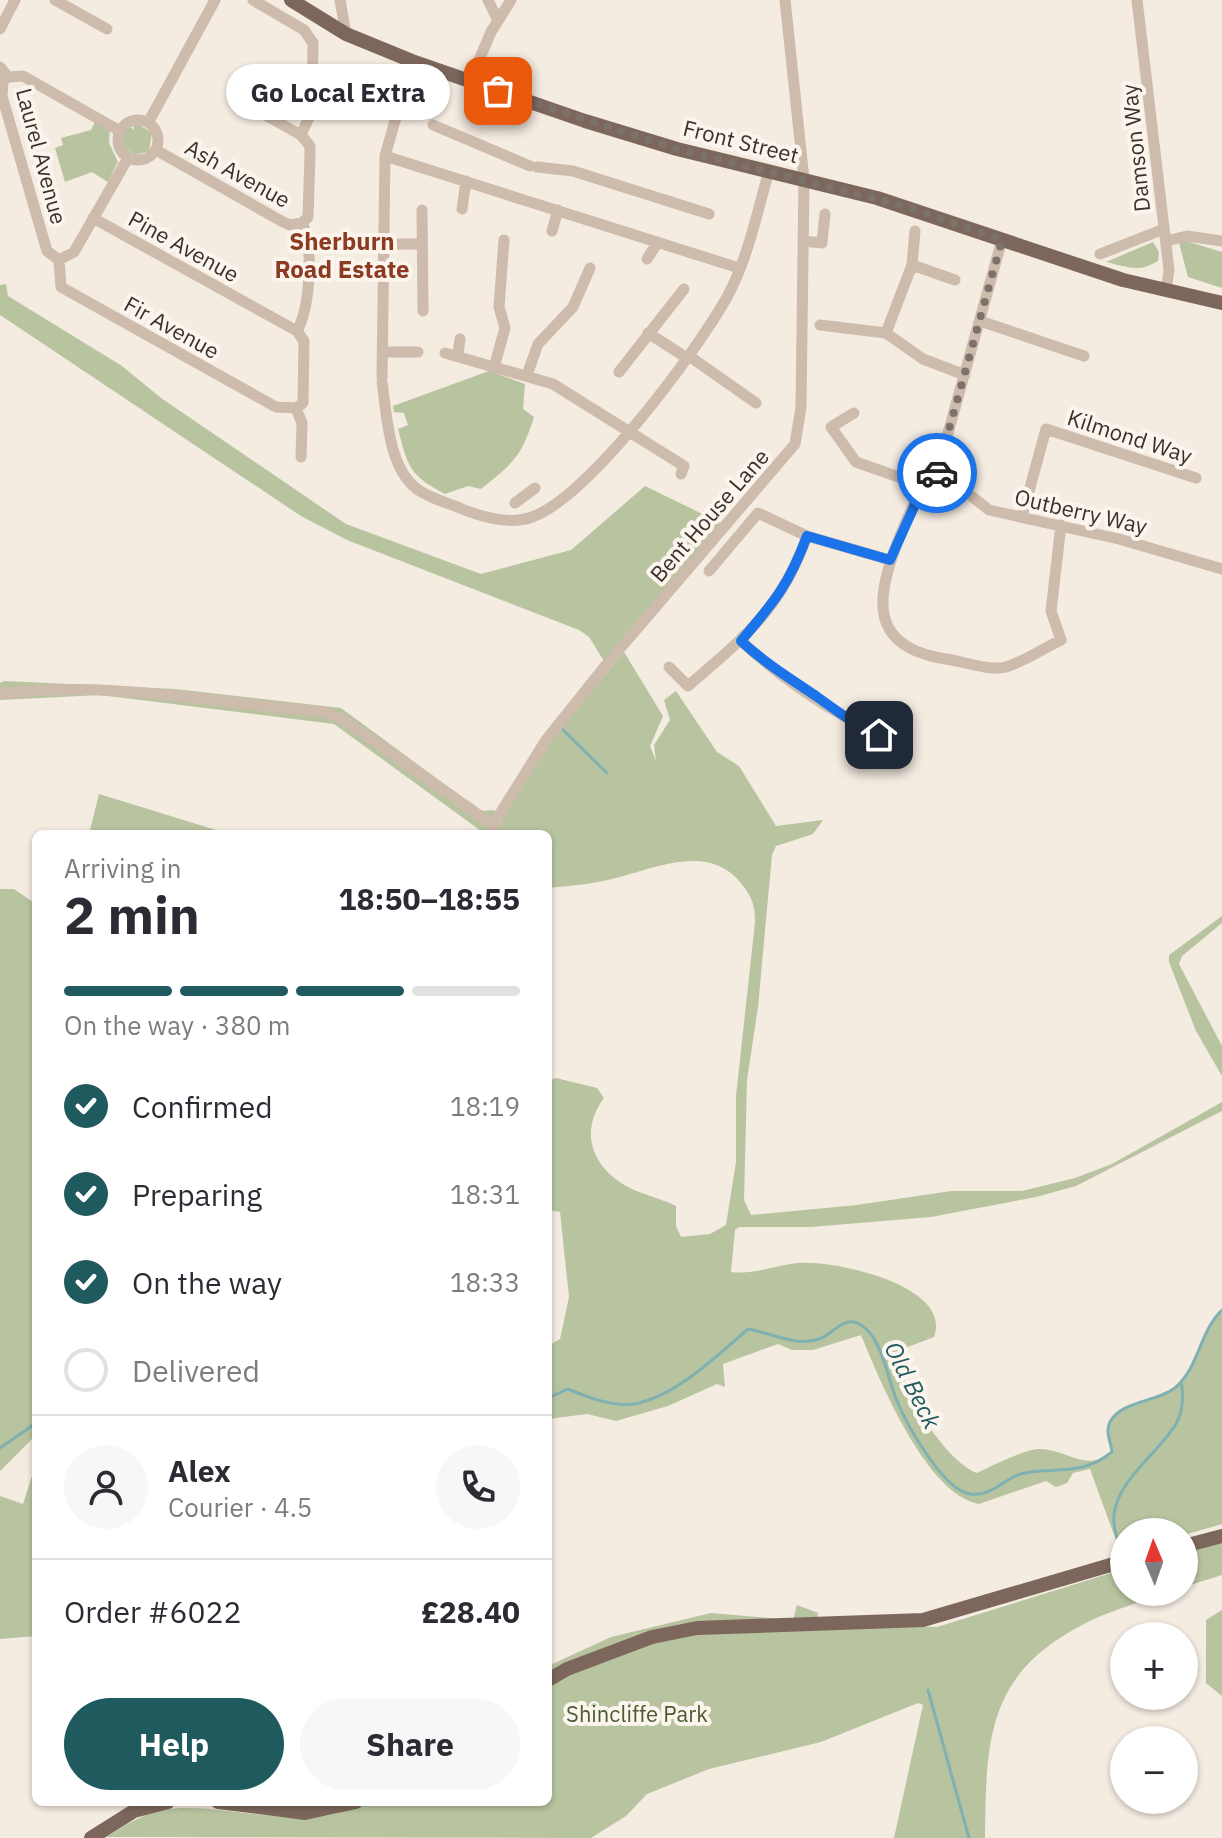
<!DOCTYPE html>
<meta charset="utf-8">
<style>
body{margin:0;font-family:"IBM Plex Sans",sans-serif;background:#f7f7f7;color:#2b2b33;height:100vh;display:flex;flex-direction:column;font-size:30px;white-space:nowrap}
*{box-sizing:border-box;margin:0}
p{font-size:26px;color:#7c7c81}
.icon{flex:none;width:44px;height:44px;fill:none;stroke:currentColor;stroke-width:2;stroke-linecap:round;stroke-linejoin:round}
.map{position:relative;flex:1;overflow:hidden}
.drawer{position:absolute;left:32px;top:830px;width:520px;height:976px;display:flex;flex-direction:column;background:#fff;border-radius:12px;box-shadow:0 2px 6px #0004}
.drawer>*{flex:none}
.needle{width:52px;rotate:358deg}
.controls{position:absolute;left:1110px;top:1518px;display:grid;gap:16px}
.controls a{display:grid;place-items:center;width:88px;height:88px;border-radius:50%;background:#fff;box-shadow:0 2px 6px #0004;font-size:40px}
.pin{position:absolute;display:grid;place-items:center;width:68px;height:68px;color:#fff;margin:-34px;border-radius:16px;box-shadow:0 4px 12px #0006}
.courier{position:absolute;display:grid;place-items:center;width:80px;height:80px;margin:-40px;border:6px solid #1a73e8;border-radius:50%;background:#fff;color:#222;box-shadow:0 2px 10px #0007}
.bubble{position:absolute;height:56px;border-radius:28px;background:#fff;box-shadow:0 2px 6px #0004;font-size:26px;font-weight:700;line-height:56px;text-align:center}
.head em{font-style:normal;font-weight:700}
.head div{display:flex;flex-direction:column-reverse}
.head{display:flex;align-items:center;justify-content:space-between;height:136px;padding:0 32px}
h1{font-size:52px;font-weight:700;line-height:60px}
.bar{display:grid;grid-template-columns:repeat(4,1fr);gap:12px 8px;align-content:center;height:96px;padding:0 32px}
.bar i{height:10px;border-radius:6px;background:#e1e1e2}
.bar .on{background:#1f5a5e}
.bar p{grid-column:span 4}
.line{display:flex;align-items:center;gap:20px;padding:0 32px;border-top:2px solid #e1e1e2}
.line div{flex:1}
.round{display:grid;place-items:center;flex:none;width:84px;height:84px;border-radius:42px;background:#f7f7f7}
ol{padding:0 32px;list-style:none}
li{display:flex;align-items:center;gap:24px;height:88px}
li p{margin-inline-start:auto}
li .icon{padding:8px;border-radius:50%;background:#1f5a5e;color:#fff;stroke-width:4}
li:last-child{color:#7c7c81}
li i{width:44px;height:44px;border:4px solid #e1e1e2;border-radius:50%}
.cta{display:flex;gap:16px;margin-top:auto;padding:16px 32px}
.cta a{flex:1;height:92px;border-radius:48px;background:#1f5a5e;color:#fff;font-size:32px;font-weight:700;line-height:92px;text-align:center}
.cta a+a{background:#f7f7f7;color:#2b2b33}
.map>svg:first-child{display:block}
.green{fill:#b8c4a0}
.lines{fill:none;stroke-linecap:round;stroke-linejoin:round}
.stream{stroke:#7fb0b2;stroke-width:3}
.minor{stroke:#cdbbac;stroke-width:11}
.major{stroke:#7d675c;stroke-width:14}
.done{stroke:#7c716b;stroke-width:8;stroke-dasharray:0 14.4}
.route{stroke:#1a73e8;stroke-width:10}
.labels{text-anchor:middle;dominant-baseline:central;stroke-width:8;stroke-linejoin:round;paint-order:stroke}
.street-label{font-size:22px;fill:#3b302b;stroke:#fbf5ee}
.park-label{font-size:22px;fill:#4a5a2e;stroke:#fbf5ee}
.neighbourhood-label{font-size:24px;font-weight:bold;fill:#8c3b22;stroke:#fbf5ee}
.water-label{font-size:24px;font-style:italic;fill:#1f5a5e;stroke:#fbf5ee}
</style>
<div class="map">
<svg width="1222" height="1838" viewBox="0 0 1222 1838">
<rect width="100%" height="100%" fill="#f4ebe1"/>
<!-- green -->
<path class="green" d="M95 122 110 130 109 143 118 162 108 182 92 172 65 182 55 148 63 145 61 138 91 130Z
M138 124 152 133 149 151 135 155 123 147 122 136 129 126 134 130 133 125Z
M1186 241 1222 252V288L1188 277 1179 243Z
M1153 242 1159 252 1158 261C1138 273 1129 267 1106 262Z
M6 284 8 296 122 366 161 398 346 524 481 574 571 550 645 486 723 524 604 661 589 637 579 630 347 540 301 516 0 315V285Z
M489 371 525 384 523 409 534 417C521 458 513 463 481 489L468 486 445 494C409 475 408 467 398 429L408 425 404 413 394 412 393 406Z
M624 652 663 716 650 746 656 761 654 745 670 720 664 700 676 691 717 752 739 766 776 826 823 820 813 834 776 846 772 855 758 1007 747 1080 744 1200 751 1215 857 1205 951 1191H1022L1075 1178 1112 1164 1222 1102V1111L1076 1186 1036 1197 931 1217 811 1227H739L735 1230 731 1272C755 1275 775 1265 798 1263 834 1260 953 1285 934 1337L905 1348 900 1355C896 1386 948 1464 977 1473 991 1466 1027 1448 1041 1449 1068 1450 1087 1473 1112 1452 1111 1444 1107 1436 1108 1428 1113 1402 1157 1402 1175 1388 1200 1366 1199 1332 1222 1310V1524L1184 1535V1532H1124V1553L1121 1554 1090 1469 1073 1473 1067 1483 1056 1487 1046 1481 979 1504C926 1494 880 1381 861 1335L813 1350H792L778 1344 723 1364 725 1387 717 1384 668 1406 616 1421 587 1414 548 1419V1346L560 1339 569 1297 560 1212 548 1210V1081L556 1078 597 1088 604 1098C577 1134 594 1172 634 1190 648 1196 662 1199 676 1206V1226L681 1237 710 1234 726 1225 736 1162V1096L755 922C755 905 752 897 741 883 705 840 650 872 603 881 585 885 566 886 548 888V834H480L481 831 334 724 100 695 0 700V683L4 681 175 689 341 708 481 811 494 810 500 825C528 762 580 706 624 652Z
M99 794 229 834H89Z
M0 889H14L36 904V1196L32 1205 36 1228V1435L0 1471Z
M1222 916V923L1182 956 1179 964 1222 1046V1076L1196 1031 1169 962V955Z
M36 1463V1636L0 1639V1496L23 1504Z
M1222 1543V1575L1184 1587V1552Z
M1124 1569V1592H1166C1142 1602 1115 1609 1092 1620 988 1670 986 1734 985 1838H894L923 1705 918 1703 821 1742 709 1769 647 1794 626 1816 591 1838 106 1837C123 1827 142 1814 162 1810 225 1799 306 1838 363 1802H548V1666L611 1637 711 1613 793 1620 797 1605 818 1613 816 1623 937 1627Z
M1222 1610V1696L1206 1683V1620Z"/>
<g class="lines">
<!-- stream -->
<path class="stream" d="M562 729 607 773
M548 1398 568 1389C587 1397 613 1407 634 1404 675 1397 718 1355 748 1329 771 1333 796 1347 819 1339 834 1334 844 1314 861 1325 883 1339 887 1378 897 1401 907 1425 943 1490 970 1494 994 1497 1005 1476 1025 1473 1058 1467 1082 1476 1112 1452 1111 1442 1105 1432 1110 1422 1121 1401 1157 1402 1175 1388 1200 1366 1199 1332 1222 1310
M0 1448 36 1423
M1124 1551C1089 1497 1153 1462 1176 1424 1183 1411 1184 1395 1181 1382
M928 1690 969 1838"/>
<!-- minor -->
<path class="minor" d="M55 0 107 29
M253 0 304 30 313 43 312 111 301 135 310 146V155L308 217 302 223C314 248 310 307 297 331L304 341 303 403 296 408 302 423 301 457
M340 0 346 34
M488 0 498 21
M1137 0 1169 270 1166 291
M0 29 15 0
M0 67 8 77 3 81 2 96 47 251 59 260 61 287 276 407 296 408
M8 77 23 76 120 131
M470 81 491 32 511 0
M251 107 301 135
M118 140a20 20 0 1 1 40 0a20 20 0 1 1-40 0Z
M148 123 215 0
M433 125 530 166
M156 150 283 222 290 225 302 223
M385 156 739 268
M537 167 573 171 709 214
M462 209 466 181
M422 210 423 311
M93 218 297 331
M552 231 558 210
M1002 240 941 458 945 468C921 482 913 505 902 531 875 597 865 649 952 660 967 663 992 671 1006 667 1025 661 1044 648 1061 640L1051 611 1061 525
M803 241 822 243 825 214
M1166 241 1187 236 1222 241
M383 244H422
M1100 254 1164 229
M647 259 658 242
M59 260 74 252 128 158
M912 265 915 231
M980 321 1084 356
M820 325 886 333 923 359 965 375
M648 333 687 358
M886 333 912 265 955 280
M382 352H418
M445 353 553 384 684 466 681 474
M458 353 460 339
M689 356 756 403
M495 364 505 328 499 307 504 240
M619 372 684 289
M527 375 538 344 573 307 590 268
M382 377 385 156 412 61
M382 382C387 415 388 467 417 489 429 498 448 503 462 509 482 517 511 525 532 517 589 497 697 351 727 297 748 259 757 212 769 171
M854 413 831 427 856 462 924 486
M945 468 955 483 989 510 1119 539 1222 569
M515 503 535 488
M1022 517 1046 429 1196 478
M709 571 758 513 807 536 890 560
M741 641C787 683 840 718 898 743
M669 667 688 686C746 636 781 609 807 536
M0 694C108 680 216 703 324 712L344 720 493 825 546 740 606 665 795 444 801 407 804 179 785 0"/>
<!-- major -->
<path class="major" d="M291 0 346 34 412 61 585 121 677 149 877 198 1123 280 1222 303
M1184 1546 1222 1536
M548 1680 567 1669 652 1637 697 1628 923 1620 1124 1561
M218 1802 305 1813 356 1802
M91 1838 134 1811 168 1802"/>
</g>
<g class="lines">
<!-- done -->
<path class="done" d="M498 91 677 149 908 207 1002 240 941 458 945 468 937 473"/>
<!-- route -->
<path class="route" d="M879 735C855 725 837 711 816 696 789 678 765 663 741 641 774 602 789 585 807 536L890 560 927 478 937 473"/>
</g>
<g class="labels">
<!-- street labels -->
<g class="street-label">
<text transform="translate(741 141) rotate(14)">Front Street</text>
<text transform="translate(1135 148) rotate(-96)">Damson Way</text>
<text transform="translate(42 156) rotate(75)">Laurel Avenue</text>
<text transform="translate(238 173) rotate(29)">Ash Avenue</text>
<text transform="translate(184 246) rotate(29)">Pine Avenue</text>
<text transform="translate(172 327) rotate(29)">Fir Avenue</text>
<text transform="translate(1130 436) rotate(18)">Kilmond Way</text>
<text transform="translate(1081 511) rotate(13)">Outberry Way</text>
<text transform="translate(709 515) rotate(-49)">Bent House Lane</text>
</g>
<!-- park labels -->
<g class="park-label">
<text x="637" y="1713">Shincliffe Park</text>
</g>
<!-- neighbourhood labels -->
<g class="neighbourhood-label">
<text x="342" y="241">Sherburn<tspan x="342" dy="28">Road Estate</tspan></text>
</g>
<!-- water labels -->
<g class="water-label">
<text transform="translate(913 1385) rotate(63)">Old Beck</text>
</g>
</g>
</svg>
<div class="controls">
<a><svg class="needle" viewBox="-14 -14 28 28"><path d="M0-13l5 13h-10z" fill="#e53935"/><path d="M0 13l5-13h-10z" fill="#7c7c81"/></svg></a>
<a>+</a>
<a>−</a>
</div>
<div class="pin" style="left:498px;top:91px;background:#ea580c"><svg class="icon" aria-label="bag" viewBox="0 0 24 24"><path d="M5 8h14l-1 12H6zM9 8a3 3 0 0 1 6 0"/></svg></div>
<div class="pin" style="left:879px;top:735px;background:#1f2937"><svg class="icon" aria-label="home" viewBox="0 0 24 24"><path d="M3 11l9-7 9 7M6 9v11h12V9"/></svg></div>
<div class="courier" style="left:937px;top:473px"><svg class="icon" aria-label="car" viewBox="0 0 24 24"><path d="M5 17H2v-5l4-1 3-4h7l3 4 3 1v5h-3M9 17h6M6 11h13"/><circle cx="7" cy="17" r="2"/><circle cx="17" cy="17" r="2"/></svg></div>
<div class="bubble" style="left:226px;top:64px;width:224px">Go Local Extra</div>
<section class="drawer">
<div class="head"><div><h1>2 min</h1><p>Arriving in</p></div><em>18:50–18:55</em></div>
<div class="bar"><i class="on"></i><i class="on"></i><i class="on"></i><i></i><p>On the way · 380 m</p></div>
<ol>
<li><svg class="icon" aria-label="check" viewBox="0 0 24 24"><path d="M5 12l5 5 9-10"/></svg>Confirmed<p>18:19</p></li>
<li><svg class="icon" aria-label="check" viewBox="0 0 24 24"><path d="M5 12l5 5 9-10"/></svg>Preparing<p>18:31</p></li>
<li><svg class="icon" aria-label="check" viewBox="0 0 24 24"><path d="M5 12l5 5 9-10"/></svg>On the way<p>18:33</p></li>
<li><i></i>Delivered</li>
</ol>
<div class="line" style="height:144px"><a class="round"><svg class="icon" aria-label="person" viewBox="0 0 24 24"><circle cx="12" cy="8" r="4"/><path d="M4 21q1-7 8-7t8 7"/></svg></a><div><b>Alex</b><p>Courier · 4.5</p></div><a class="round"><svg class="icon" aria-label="phone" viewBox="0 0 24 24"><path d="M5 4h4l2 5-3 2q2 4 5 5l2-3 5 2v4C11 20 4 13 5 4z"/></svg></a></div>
<div class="line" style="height:104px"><div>Order #6022</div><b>£28.40</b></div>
<div class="cta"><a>Help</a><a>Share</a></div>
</section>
</div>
